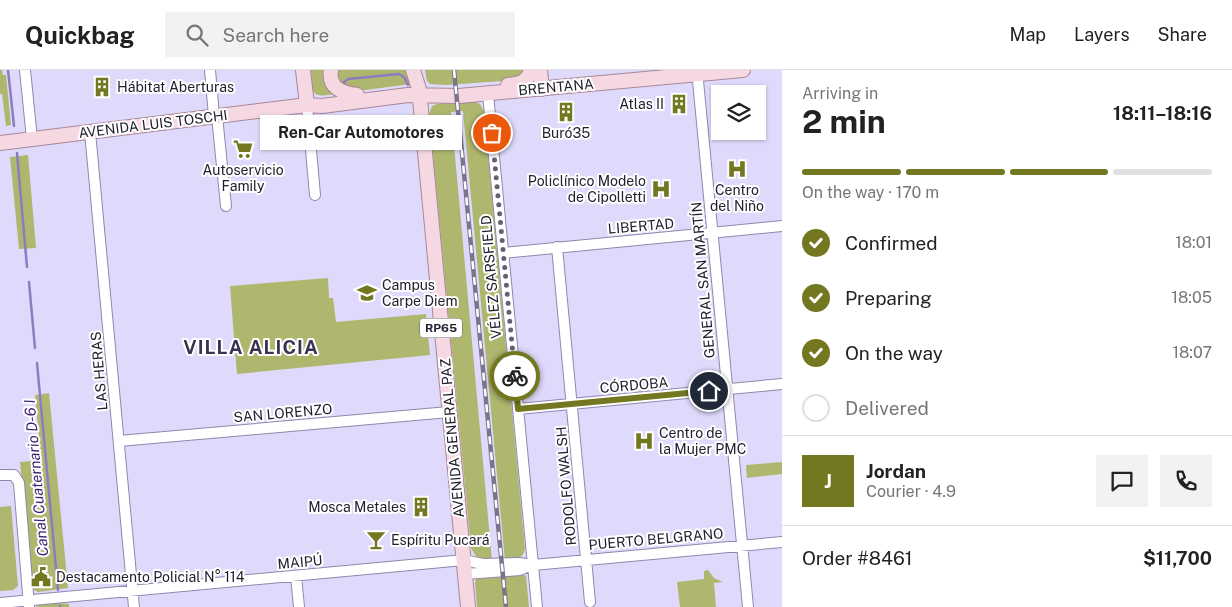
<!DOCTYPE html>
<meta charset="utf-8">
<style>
body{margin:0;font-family:"Public Sans",sans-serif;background:#f2f2f2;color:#222;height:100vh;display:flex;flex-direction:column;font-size:19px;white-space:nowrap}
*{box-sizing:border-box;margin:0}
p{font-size:16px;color:#767676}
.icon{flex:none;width:28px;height:28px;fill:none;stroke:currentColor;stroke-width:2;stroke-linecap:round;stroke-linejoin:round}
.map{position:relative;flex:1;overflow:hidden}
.sheet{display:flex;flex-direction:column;background:#fff;width:450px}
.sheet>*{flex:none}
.fabs{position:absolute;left:711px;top:15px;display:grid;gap:10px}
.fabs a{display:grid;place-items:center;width:55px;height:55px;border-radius:0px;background:#fff;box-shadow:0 1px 4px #0004;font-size:25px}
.pin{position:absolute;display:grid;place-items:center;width:42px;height:42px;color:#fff;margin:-21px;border:2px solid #fff;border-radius:50%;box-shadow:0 1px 5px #0007}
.courier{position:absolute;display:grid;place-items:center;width:50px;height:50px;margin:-25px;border:4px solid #727720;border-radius:50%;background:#fff;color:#222;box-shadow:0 1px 6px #0007}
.bubble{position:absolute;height:35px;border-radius:0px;background:#fff;box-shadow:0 1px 4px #0004;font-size:16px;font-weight:700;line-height:35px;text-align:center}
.headline em{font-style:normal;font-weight:700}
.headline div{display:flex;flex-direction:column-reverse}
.headline{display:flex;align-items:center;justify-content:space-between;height:85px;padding:0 20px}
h1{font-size:32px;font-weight:700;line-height:38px}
.bar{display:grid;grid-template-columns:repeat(4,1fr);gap:8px 5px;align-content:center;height:60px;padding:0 20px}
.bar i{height:6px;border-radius:4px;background:#e0e0e0}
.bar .active{background:#727720}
.bar p{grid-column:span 4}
.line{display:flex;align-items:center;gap:12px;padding:0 20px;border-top:1px solid #e0e0e0}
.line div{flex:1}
.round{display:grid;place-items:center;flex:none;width:52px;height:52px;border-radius:0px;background:#f2f2f2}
ol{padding:0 20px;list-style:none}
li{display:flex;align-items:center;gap:15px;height:55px}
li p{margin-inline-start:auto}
li .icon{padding:5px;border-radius:50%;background:#727720;color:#fff;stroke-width:4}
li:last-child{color:#767676}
li i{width:28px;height:28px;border:2px solid #e0e0e0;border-radius:50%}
header{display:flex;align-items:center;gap:30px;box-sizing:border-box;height:70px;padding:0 25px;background:#fff;border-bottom:1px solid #e0e0e0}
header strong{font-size:24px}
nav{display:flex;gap:28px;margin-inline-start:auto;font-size:18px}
.search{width:350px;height:45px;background:#f2f2f2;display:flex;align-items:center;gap:12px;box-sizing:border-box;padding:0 18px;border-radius:0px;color:#767676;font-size:19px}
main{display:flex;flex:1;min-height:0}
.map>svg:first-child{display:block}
.green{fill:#afb66e}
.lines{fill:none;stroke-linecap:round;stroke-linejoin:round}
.stream{stroke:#8b7dc1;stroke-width:2.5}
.minor-casing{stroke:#8f88ae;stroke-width:12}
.major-casing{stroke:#a88798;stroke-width:16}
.minor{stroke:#fff;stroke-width:10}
.major{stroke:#f6d8e3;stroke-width:14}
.rail-casing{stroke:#78758c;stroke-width:4.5}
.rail{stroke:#fff;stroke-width:2.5;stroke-dasharray:8;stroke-linecap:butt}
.done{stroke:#646176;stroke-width:5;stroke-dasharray:0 9}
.route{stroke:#727720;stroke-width:6}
.labels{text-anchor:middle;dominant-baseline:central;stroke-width:4;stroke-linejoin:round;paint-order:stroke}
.shield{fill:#fff;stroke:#64636d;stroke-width:1}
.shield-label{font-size:12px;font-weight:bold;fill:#22202f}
.poi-label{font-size:14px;fill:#22202f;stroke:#fff;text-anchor:start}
.street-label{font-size:14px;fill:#22202f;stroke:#fff}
.water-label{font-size:15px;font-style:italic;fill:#3d2374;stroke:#fff}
.district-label{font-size:19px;font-weight:bold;letter-spacing:1px;fill:#393252;stroke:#fff}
</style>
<header>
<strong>Quickbag</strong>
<div class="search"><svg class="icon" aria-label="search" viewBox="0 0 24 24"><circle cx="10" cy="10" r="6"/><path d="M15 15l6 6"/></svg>Search here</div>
<nav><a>Map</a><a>Layers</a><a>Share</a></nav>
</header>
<main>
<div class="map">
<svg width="782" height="537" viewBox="0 0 782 537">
<rect width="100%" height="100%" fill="#dfdafb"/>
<!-- green -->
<path class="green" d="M0 0H2L3 5H6L11 55 6 56 2 24H0Z
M311 0H327L334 24C327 25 317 28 313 21Z
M336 0H410L411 14 358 21 340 15Z
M425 0H526L519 10 446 15 430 14 427 11Z
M470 30 480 34 484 41 525 479C523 490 514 489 505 491L463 41 451 42 492 491 477 488 471 478 429 44 432 36 437 34Z
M28 85 36 178 19 179 10 87Z
M328 208 329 228H333L336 252 426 244 430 285 237 304 230 216Z
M49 323 68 518 38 522 34 520 32 515 20 392 41 390 35 325Z
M782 392V404L747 408 746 395Z
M11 436 18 516 13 520 0 521V437Z
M708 500 714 508 723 512 714 513 716 537H680L677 512 704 509V501Z
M518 503 526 506 529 537H477L475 513 476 508Z
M56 533 69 534V537H36L41 534Z"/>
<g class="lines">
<!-- stream -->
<path class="stream" d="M8 0 14 56
M345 17 344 12 348 9 399 4 404 7 408 15
M17 83 27 197
M29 212 35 278
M37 293 58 520
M60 536V537"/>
<defs>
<path id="minor" d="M25 0 32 69
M210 0 214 46
M697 0 748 537
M488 24 537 537
M307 35 315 125
M217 46 226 136
M90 62 134 537
M557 177 590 532
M503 183 782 156
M518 339 782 314
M119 371 449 342
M0 405H14L19 413 29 536
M465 504 520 500 532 495
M296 506 299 537
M0 533 464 490 483 494 519 493 533 495 782 472"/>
<path id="major" d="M303 0 307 35
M331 0C328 18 342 23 357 25
M413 0 419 19 468 537
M540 0 542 19
M508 15C519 14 528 12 531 0
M0 73 307 35 322 36 408 25 459 26 743 0"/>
</defs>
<!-- minor casing -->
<use href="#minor" class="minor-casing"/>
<!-- major casing -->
<use href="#major" class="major-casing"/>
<!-- minor -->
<use href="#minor" class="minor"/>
<!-- major -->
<use href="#major" class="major"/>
<defs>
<path id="rail" d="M454 0 506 537"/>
</defs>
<!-- rail casing -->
<use href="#rail" class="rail-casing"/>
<!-- rail -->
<use href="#rail" class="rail"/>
</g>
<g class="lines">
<!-- done -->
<path class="done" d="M492 63 515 306"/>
<!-- route -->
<path class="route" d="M515 306 518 339 709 321"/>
</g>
<!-- icons -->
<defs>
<symbol id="building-bare" viewBox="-9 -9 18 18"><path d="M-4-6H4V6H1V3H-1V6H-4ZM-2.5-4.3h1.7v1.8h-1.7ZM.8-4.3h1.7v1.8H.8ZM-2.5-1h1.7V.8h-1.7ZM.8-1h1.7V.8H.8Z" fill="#727720" stroke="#fff" stroke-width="2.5" paint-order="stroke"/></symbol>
<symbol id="supermarket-bare" viewBox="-9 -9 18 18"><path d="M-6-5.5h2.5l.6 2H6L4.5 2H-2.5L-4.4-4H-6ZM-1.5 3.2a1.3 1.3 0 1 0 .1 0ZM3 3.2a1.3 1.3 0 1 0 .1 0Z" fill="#727720" stroke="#fff" stroke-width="2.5" paint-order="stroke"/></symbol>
<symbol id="hospital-bare" viewBox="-9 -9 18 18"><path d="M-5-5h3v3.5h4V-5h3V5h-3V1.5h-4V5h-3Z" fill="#727720" stroke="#fff" stroke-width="2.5" paint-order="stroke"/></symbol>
<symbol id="school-bare" viewBox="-9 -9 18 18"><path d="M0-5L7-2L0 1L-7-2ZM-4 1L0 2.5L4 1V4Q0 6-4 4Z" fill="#727720" stroke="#fff" stroke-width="2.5" paint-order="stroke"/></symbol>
<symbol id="bar-bare" viewBox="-9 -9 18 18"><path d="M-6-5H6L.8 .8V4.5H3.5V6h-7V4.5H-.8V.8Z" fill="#727720" stroke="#fff" stroke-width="2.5" paint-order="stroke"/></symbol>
<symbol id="civic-bare" viewBox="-9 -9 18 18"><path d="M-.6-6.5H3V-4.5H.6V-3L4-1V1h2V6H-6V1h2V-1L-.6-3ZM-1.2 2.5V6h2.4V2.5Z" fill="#727720" stroke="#fff" stroke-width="2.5" paint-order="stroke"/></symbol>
</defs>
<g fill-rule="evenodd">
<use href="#building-bare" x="88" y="3" width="28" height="28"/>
<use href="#building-bare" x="665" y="20" width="28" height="28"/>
<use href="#building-bare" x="552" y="28" width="28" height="28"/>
<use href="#supermarket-bare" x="229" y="65" width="28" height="28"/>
<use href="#hospital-bare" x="723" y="85" width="28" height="28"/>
<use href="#hospital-bare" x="647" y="105" width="28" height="28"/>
<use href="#school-bare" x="353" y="209" width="28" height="28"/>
<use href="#hospital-bare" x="630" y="357" width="28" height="28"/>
<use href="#building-bare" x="407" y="423" width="28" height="28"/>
<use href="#bar-bare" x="362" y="456" width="28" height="28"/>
<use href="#civic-bare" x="27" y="493" width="28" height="28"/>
</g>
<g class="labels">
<!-- shield labels -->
<rect class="shield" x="420" y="248.5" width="42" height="19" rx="4"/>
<g class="shield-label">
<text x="441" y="258">RP65</text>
</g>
<!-- poi labels -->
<g class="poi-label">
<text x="117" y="17">Hábitat Aberturas</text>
<text x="664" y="34" text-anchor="end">Atlas II</text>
<text x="566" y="63" text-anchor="middle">Buró35</text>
<text x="243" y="100" text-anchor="middle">Autoservicio<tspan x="243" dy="16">Family</tspan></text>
<text x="646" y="111" text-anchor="end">Policlínico Modelo<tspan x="646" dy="16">de Cipolletti</tspan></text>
<text x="737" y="120" text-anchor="middle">Centro<tspan x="737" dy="16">del Niño</tspan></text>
<text x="382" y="215">Campus<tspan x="382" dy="16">Carpe Diem</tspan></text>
<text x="659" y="363">Centro de<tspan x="659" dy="16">la Mujer PMC</tspan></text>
<text x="406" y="437" text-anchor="end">Mosca Metales</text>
<text x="391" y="470">Espíritu Pucará</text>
<text x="56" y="507">Destacamento Policial N° 114</text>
</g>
<!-- street labels -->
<g class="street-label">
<text transform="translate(556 17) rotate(-5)">BRENTANA</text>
<text transform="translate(153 54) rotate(-7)">AVENIDA LUIS TOSCHI</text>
<text transform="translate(641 156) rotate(-5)">LIBERTAD</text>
<text transform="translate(491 207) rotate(-95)">VÉLEZ SARSFIELD</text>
<text transform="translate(703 210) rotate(-95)">GENERAL SAN MARTÍN</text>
<text transform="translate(99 301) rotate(-95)">LAS HERAS</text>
<text transform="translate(634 315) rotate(-5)">CÓRDOBA</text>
<text transform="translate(283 343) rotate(-5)">SAN LORENZO</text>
<text transform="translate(452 368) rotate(-95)">AVENIDA GENERAL PAZ</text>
<text transform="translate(566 416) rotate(-95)">RODOLFO WALSH</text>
<text transform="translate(656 469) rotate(-5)">PUERTO BELGRANO</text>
<text transform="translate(300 492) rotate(-5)">MAIPÚ</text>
</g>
<!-- water labels -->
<g class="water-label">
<text transform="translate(36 408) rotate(-95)">Canal Cuaternario D-6 I</text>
</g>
<!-- district labels -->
<g class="district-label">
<text x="251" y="277">VILLA ALICIA</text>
</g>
</g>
</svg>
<div class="fabs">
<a><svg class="icon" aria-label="layers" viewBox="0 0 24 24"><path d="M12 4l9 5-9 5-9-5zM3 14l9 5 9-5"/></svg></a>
</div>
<div class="pin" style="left:492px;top:63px;background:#ea580c"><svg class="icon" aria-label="bag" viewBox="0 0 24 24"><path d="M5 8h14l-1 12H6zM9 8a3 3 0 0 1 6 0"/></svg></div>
<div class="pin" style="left:709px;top:321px;background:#1f2937"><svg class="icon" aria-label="home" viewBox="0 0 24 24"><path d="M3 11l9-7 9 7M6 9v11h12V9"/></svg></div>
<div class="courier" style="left:515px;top:306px"><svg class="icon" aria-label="bike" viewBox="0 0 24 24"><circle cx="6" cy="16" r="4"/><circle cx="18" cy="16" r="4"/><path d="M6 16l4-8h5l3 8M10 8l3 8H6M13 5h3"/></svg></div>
<div class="bubble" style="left:260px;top:45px;width:202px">Ren-Car Automotores</div>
</div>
<section class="sheet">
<div class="headline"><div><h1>2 min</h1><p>Arriving in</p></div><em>18:11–18:16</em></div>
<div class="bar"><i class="active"></i><i class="active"></i><i class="active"></i><i></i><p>On the way · 170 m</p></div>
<ol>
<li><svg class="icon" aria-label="check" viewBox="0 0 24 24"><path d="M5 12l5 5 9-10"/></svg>Confirmed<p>18:01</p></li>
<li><svg class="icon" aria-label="check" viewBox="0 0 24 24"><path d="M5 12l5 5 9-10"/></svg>Preparing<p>18:05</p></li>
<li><svg class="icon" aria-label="check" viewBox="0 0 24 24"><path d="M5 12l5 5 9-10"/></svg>On the way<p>18:07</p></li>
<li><i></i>Delivered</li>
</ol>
<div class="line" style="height:90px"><b class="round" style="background:#727720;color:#fff">J</b><div><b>Jordan</b><p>Courier · 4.9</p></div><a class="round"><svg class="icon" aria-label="chat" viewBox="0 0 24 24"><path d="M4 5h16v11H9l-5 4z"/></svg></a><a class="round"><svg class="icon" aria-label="phone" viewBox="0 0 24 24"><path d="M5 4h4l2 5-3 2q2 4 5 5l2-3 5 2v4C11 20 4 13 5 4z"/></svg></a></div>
<div class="line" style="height:65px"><div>Order #8461</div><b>$11,700</b></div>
</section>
</main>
